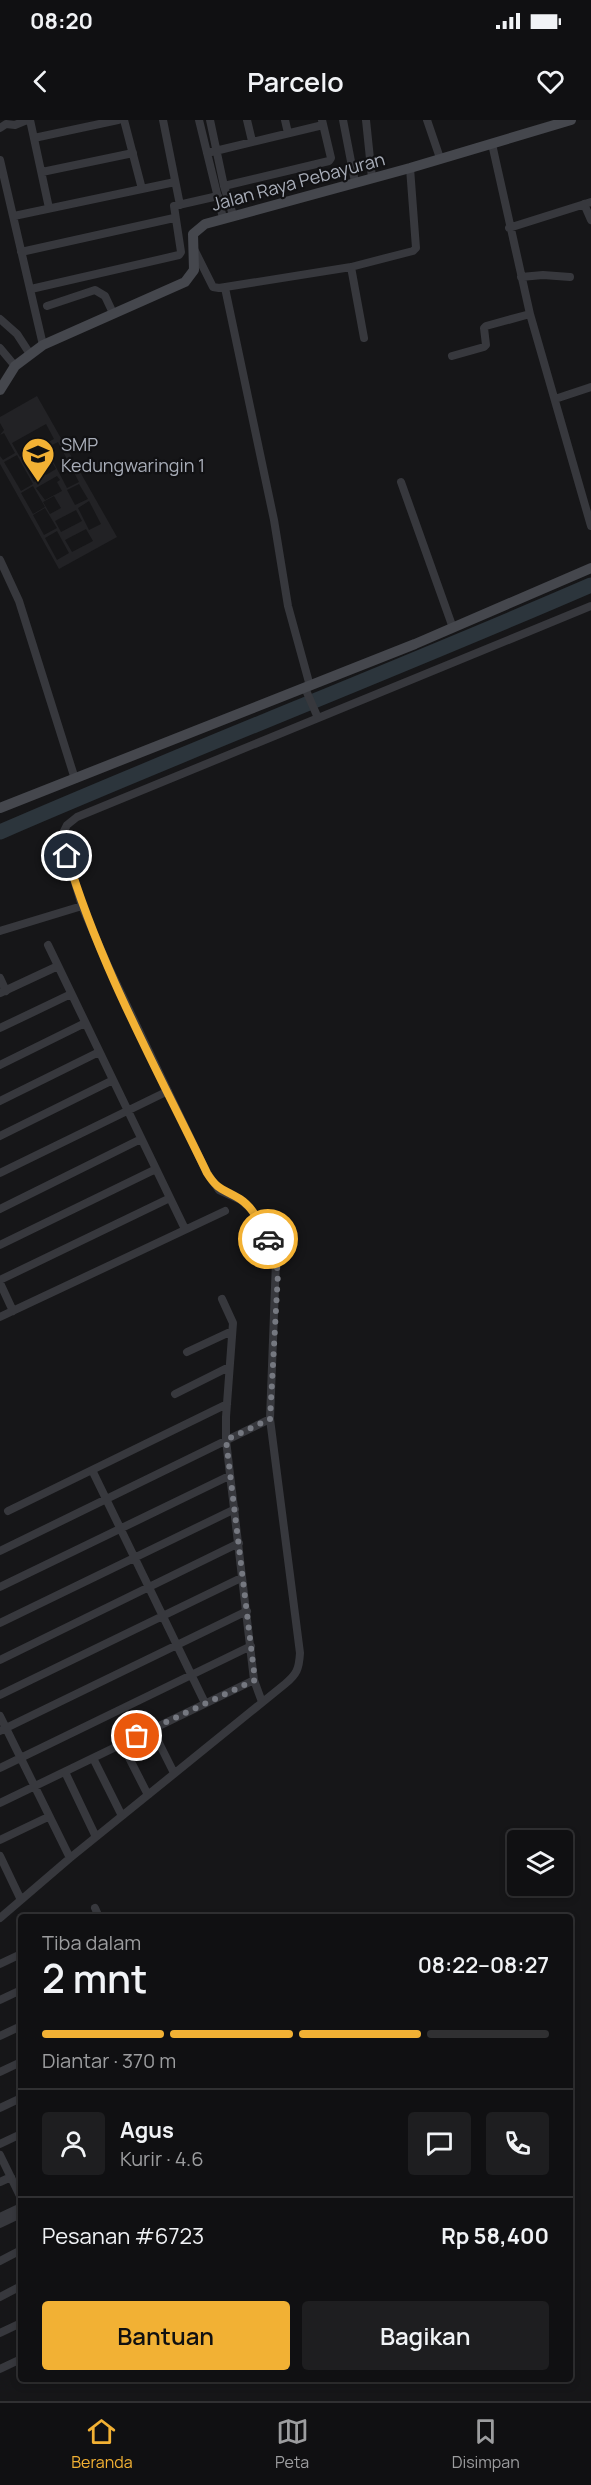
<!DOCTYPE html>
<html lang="id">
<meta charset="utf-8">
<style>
body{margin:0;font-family:Manrope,sans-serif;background:#1e1e20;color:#f1f3f6;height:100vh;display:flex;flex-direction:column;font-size:22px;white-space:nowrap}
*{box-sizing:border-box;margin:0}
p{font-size:20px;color:#9c9d9f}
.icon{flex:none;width:33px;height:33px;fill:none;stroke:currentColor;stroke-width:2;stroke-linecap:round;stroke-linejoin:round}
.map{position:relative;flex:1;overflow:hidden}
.panel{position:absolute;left:18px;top:1794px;width:555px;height:468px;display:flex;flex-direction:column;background:#101012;border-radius:6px;box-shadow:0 3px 9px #0003,0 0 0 2px #303032}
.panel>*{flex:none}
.fabs{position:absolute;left:507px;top:1710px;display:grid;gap:12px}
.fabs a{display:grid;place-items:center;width:66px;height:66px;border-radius:6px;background:#101012;box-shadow:0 3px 9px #0003,0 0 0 2px #303032;font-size:30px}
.pin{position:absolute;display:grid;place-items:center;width:51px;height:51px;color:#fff;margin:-26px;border:3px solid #fff;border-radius:50%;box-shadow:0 2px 6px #0007}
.courier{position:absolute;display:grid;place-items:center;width:60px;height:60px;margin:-30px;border:4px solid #f2b134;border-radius:50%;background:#fff;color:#222;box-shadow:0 2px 8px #0007}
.head em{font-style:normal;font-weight:600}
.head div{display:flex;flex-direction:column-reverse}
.head{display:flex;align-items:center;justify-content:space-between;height:102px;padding:0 24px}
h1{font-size:39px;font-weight:600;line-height:45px}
.bar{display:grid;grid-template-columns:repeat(4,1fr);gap:9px 6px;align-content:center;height:72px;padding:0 24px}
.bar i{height:8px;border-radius:4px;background:#303032}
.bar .on{background:#f2b134}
.bar p{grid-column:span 4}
.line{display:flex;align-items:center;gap:15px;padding:0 24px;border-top:2px solid #303032}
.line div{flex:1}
.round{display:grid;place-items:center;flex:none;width:63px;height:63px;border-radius:6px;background:#1e1e20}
.action{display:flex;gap:12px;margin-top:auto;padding:12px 24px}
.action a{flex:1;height:69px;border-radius:6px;background:#f2b134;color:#111;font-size:24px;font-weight:600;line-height:69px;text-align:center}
.action a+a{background:#1e1e20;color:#f1f3f6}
.status{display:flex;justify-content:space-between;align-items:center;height:42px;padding:0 30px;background:#101012;direction:ltr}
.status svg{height:16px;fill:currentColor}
header{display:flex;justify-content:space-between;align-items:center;height:78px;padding:0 24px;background:#101012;font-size:27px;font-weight:600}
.tab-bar{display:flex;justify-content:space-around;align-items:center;height:84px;border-top:2px solid #303032;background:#101012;font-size:16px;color:#9c9d9f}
.tab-bar a{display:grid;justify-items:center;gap:3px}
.tab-bar .on{color:#f2b134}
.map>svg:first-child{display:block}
.built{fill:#222225;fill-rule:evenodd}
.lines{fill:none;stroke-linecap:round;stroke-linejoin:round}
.river{stroke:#2c353c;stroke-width:15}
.street{stroke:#37383d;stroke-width:8}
.secondary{stroke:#45474d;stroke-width:10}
.done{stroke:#757880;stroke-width:6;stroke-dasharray:0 10.8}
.route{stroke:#f2b134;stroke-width:8}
.labels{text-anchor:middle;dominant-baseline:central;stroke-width:4.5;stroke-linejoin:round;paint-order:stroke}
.street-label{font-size:18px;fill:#a8adb8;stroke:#111113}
.poi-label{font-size:18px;fill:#a8adb8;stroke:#111113;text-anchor:start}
</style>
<div class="status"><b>08:20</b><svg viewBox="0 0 49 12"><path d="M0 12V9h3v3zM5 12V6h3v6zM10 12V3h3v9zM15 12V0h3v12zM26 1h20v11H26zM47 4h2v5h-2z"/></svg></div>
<header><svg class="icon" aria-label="back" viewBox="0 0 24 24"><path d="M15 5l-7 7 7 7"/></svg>Parcelo<svg class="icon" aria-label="heart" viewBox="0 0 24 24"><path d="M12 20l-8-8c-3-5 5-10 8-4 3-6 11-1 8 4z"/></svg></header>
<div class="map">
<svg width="591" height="2281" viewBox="0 0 591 2281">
<rect width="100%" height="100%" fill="#161618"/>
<!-- built -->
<path class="built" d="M37 276 117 417 59 449 0 344V336L3 340 15 333 4 313 0 315 4 310 0 303V297ZM46 304 54 319 20 337 12 323ZM58 322 79 362 67 368 46 328ZM45 329 56 349 46 355 34 335ZM17 335 33 364 21 371 4 342ZM32 335 44 356 34 362 22 341ZM57 356 60 360 57 362 62 371 45 380 36 368ZM79 364 88 379 75 385 67 370ZM33 366 45 387 33 394 21 373ZM54 376 61 388 50 394 43 382ZM89 381 101 404 89 410 78 388ZM45 388 57 408 44 415 33 395ZM76 390 82 401 61 412 55 401ZM86 409 93 421 72 432 65 420ZM57 411 69 433 57 440 45 418Z"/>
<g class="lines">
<!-- river -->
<path class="river" d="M0 712C196 627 395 550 591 465"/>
<!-- street -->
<path class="street" d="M30 0 49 88
M124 0 142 69
M163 0 180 85
M199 0 223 98
M210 0 224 66 233 95
M247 0 252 21
M285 0 288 13
M343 0 355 62
M366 0 372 58
M427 0 440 38
M0 8 6 4 15 5 27 0
M34 18 118 0
M492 24 530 194 591 406
M207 33 323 5
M0 40 43 225
M42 52 133 33
M224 66 329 41 331 38 322 0
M584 84 591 100
M14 96 175 62
M509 108 591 82
M194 129 213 167 219 168 351 147 413 131 416 128 410 48
M21 132 174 98
M351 147 364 218
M521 157 543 155 570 157
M225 168 274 400 288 486 310 566
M31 169 179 135 181 132 174 86 218 76
M47 186 95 170 105 176 113 193
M0 199 17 214 30 234
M0 228 15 246
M452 236 484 227 486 225 484 208 486 206 530 194
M555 279 591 267
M401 362 453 508
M0 440 19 481 75 659
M305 568 318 598
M0 811 82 786
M48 825 185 1109
M0 858 6 871
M0 873 58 846
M0 908 71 874
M0 945 85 903
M0 981 99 932
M0 1016 113 960
M0 1053 168 971
M0 1089 141 1019
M0 1125 156 1049
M0 1160 170 1078
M0 1163 13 1191
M222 1179 233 1203 226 1297V1320L254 1560 262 1582
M0 1197 225 1091
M187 1232 232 1211
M175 1274 229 1247
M92 1350 205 1583
M8 1391 227 1284
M0 1431 270 1299
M0 1467 229 1356
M0 1503 235 1389
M0 1540 239 1423
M0 1575 241 1458
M0 1596 70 1738
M152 1609 174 1653
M0 1611 247 1491
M122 1624 148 1675
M93 1638 122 1696
M0 1648 251 1526
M65 1652 96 1717
M0 1683 254 1560
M0 1720 48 1697
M0 1736 21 1780
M95 1788 99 1797
M0 1798 70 1738 285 1564C297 1554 299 1549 300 1533L270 1299 276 1141 257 1098 250 1088 241 1080 219 1070 207 1053 108 846 82 786 64 725 63 713 67 705 77 697 591 486
M0 1844 21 1834
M0 1880 21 1870
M0 1916 21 1906
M0 1952 21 1942
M0 1988 21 1978
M0 2024 21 2014
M0 2035 21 2078
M0 2062 11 2057
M0 2097 21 2087
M0 2104 21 2094
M0 2141 21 2130
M0 2177 21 2166
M0 2213 21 2203
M0 2249 21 2239"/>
<!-- secondary -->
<path class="secondary" d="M0 270 15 246 43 225 185 162 194 150 193 114 205 104 410 48 571 0
M0 688 415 524 591 448"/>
</g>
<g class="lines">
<!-- done -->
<path class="done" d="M137 1616 255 1560 226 1320 270 1299 278 1153 276 1141 268 1119"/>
<!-- route -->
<path class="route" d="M67 736C100 847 157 949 207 1053 218 1071 224 1069 240 1079 254 1088 261 1105 268 1119"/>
</g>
<!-- icons -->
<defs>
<symbol id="school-pin" viewBox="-11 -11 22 30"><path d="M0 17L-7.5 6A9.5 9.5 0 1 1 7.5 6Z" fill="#f2b134" stroke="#111113"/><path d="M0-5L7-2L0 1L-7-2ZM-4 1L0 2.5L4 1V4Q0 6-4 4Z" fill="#111"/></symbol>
</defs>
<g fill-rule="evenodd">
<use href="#school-pin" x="19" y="315" width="38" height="52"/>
</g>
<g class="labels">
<!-- street labels -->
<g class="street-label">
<text transform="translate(298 61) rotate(-15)">Jalan Raya Pebayuran</text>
</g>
<!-- poi labels -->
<g class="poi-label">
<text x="61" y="324">SMP<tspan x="61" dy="21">Kedungwaringin 1</tspan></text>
</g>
</g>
</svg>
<div class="fabs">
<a><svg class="icon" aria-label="layers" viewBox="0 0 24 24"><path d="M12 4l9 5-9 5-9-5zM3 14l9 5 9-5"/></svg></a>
</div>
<div class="pin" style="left:137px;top:1616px;background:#ea580c"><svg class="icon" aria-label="bag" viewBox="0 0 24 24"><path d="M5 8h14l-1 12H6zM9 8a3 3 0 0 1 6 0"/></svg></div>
<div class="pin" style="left:67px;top:736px;background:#1f2937"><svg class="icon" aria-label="home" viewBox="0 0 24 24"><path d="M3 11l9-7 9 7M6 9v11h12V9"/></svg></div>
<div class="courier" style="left:268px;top:1119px"><svg class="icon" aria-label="car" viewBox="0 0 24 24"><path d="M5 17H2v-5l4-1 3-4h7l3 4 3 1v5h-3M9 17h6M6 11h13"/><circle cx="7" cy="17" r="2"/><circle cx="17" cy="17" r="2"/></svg></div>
<section class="panel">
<div class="head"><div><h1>2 mnt</h1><p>Tiba dalam</p></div><em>08:22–08:27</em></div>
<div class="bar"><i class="on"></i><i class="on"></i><i class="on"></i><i></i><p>Diantar · 370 m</p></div>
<div class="line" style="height:108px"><a class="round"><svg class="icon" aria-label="person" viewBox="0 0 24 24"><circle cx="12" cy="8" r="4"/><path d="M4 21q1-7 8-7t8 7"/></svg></a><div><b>Agus</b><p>Kurir · 4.6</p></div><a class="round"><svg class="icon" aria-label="chat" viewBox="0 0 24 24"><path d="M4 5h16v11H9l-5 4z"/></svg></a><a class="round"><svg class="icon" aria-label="phone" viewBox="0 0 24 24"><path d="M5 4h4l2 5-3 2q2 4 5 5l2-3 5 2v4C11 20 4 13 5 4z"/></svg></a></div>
<div class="line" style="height:78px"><div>Pesanan #6723</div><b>Rp 58,400</b></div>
<div class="action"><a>Bantuan</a><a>Bagikan</a></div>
</section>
</div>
<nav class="tab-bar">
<a class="on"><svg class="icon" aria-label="home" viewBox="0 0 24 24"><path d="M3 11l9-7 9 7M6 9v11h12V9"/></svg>Beranda</a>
<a><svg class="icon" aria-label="map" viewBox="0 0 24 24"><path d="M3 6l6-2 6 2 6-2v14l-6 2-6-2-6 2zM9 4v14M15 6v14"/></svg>Peta</a>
<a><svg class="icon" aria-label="saved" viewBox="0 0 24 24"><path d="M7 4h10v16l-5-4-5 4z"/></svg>Disimpan</a>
</nav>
